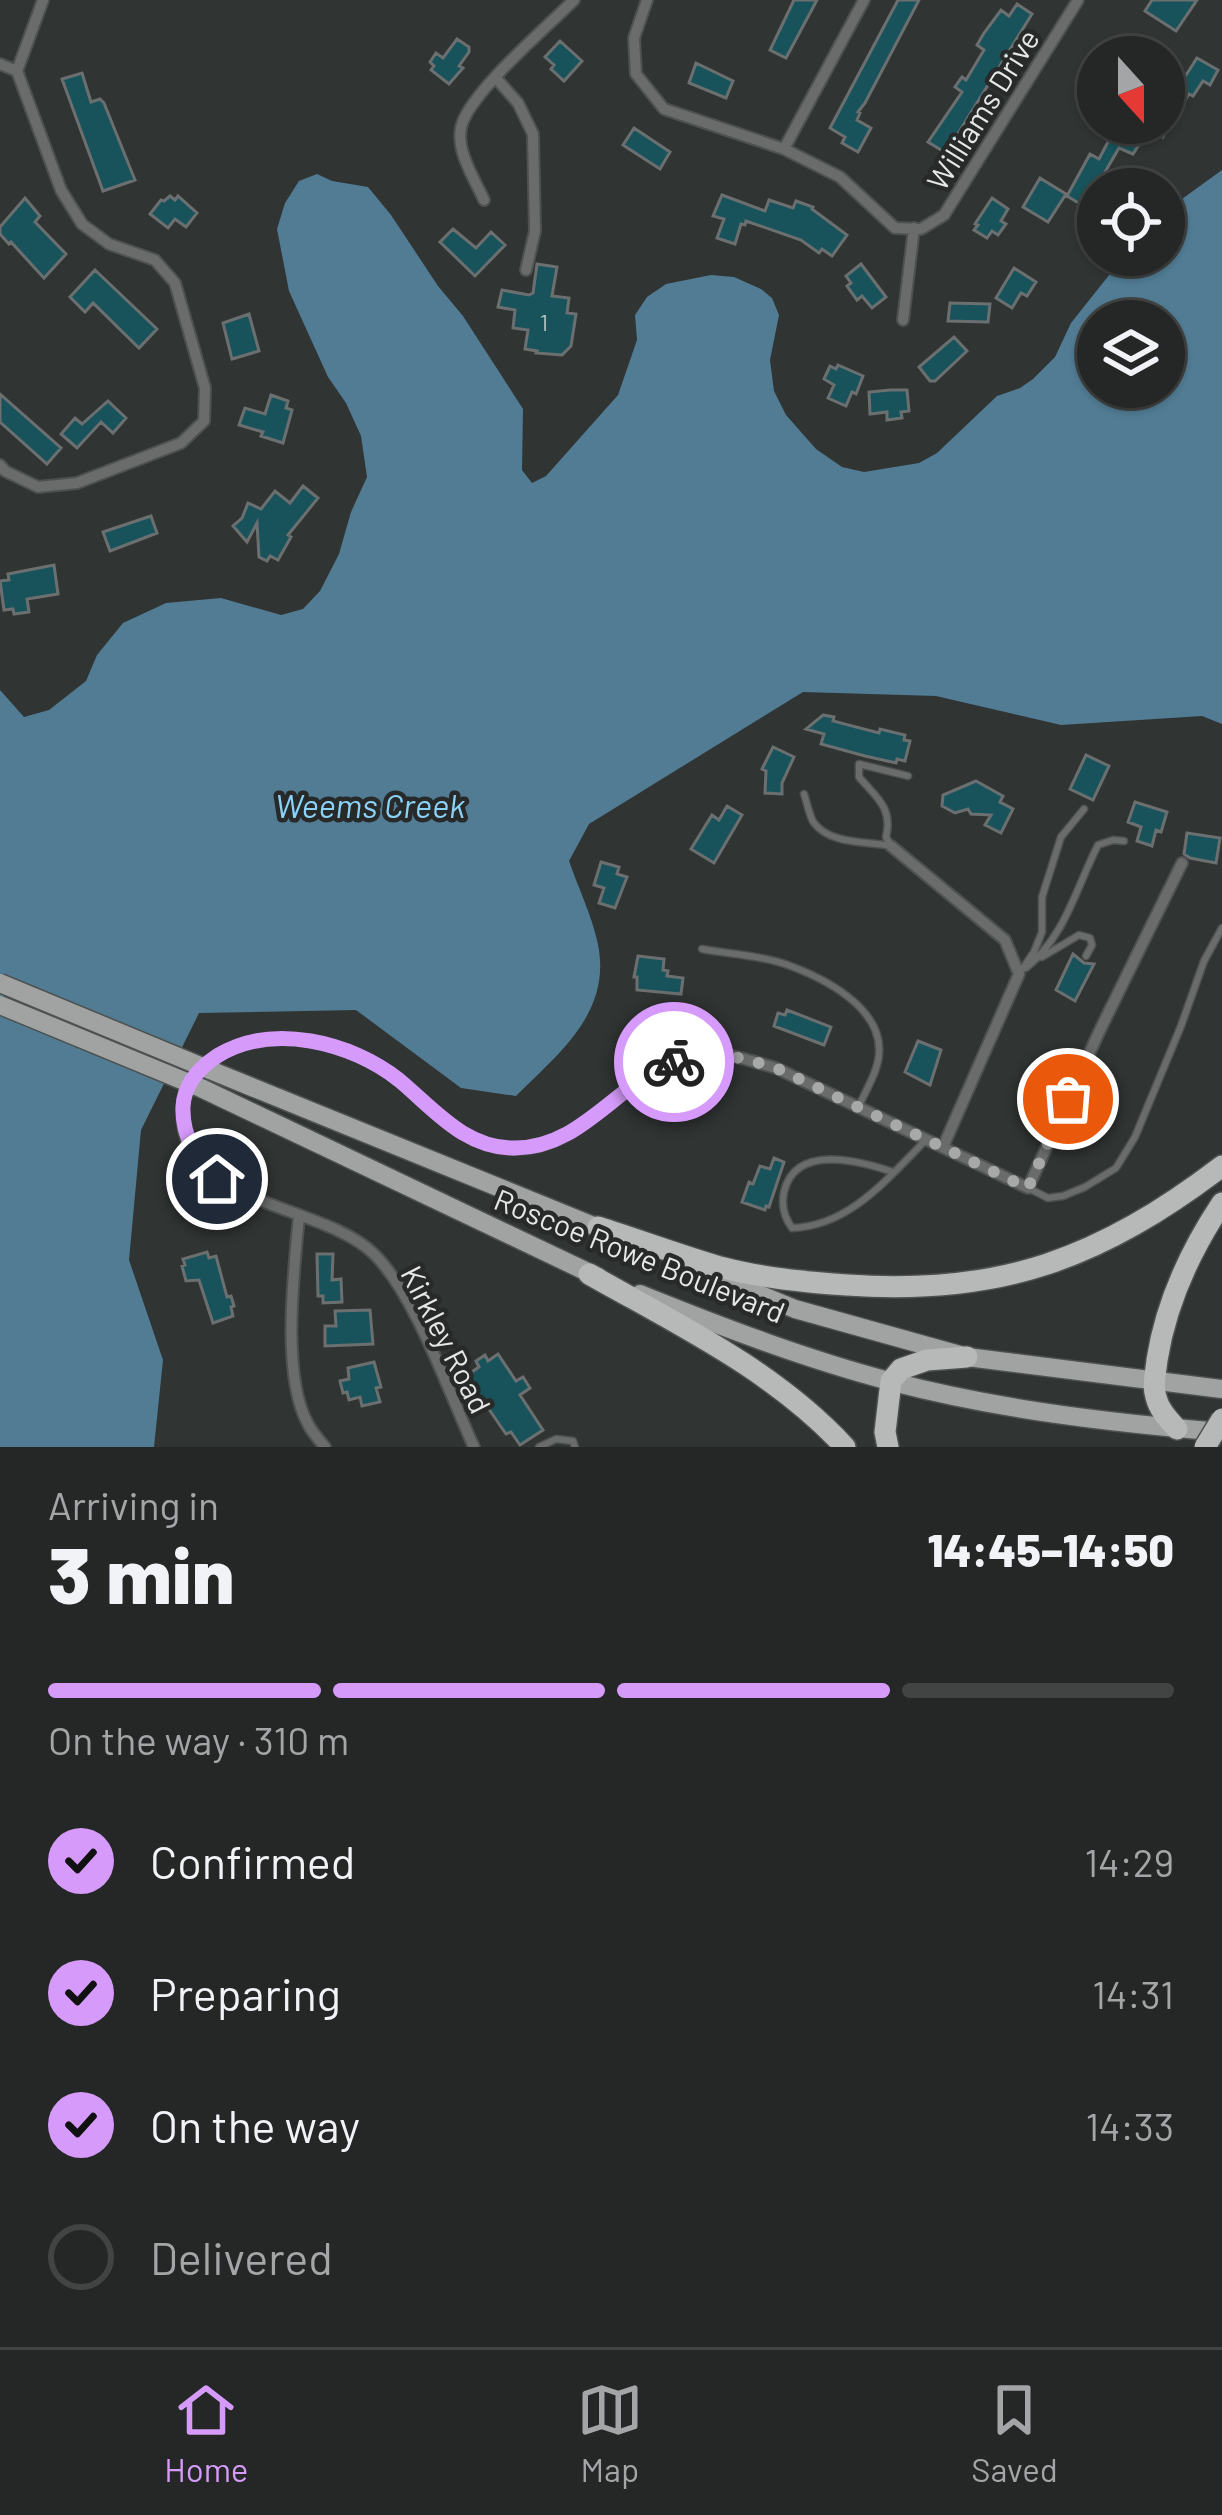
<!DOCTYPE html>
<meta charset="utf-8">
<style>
body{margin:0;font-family:Barlow,sans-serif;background:#303332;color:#f1f3f6;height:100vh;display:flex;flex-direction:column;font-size:45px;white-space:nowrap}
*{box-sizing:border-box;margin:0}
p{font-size:39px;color:#a3a5a7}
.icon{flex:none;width:66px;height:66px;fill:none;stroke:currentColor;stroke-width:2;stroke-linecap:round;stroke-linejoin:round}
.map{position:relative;height:1447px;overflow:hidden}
.panel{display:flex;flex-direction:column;background:#242726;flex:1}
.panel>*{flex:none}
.needle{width:78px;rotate:159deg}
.fabs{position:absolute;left:1077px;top:36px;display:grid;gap:24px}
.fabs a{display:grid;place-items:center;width:108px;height:108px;border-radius:50%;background:#242726;box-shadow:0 3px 9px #0004,0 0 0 3px #414443;font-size:60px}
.pin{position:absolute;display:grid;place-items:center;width:102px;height:102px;color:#fff;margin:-51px;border:6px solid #fff;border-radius:50%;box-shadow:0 3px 12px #0007}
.courier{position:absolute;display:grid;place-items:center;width:120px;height:120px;margin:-60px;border:9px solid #d69bfa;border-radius:50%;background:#fff;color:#222;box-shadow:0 3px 15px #0007}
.summary em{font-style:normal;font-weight:800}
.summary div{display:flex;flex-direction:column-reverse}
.summary{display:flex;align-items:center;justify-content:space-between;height:204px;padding:0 48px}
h1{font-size:78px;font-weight:800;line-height:90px}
.bar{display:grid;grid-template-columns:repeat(4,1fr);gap:18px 12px;align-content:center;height:144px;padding:0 48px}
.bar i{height:15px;border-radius:9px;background:#414443}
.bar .on{background:#d69bfa}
.bar p{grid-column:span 4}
ol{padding:0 48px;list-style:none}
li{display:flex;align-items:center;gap:36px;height:132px}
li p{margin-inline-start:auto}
li .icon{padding:12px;border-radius:50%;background:#d69bfa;color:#111;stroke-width:4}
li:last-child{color:#a3a5a7}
li i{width:66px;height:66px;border:6px solid #414443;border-radius:50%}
.dock{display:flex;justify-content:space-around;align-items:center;height:168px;border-top:3px solid #414443;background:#242726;font-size:33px;color:#a3a5a7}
.dock a{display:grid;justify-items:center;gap:6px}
.dock .on{color:#d69bfa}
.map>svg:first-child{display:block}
.water{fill:#517c94;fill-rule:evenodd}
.building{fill:#18535b;stroke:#6b6f70;stroke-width:3}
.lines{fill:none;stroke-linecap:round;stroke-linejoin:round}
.lane-casing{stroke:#4d5150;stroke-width:9}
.street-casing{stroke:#4d5150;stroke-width:14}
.primary-casing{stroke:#4d5150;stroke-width:21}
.highway-casing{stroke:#4d5150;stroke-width:24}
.lane{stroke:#6a6c6b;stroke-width:6}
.street{stroke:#6a6c6b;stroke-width:10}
.primary{stroke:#a0a3a1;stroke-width:18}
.highway{stroke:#b6b9b7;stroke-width:21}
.primary-bridge-casing{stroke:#4d5150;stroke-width:21;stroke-linecap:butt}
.highway-bridge-casing{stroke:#4d5150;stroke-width:24;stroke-linecap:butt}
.primary-bridge{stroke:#a0a3a1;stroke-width:18}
.highway-bridge{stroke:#b6b9b7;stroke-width:21}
.done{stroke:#a6a9a8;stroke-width:12;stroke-dasharray:0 21.6}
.route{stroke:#d69bfa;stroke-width:15}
.labels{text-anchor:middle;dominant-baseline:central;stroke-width:9;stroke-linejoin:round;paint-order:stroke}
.number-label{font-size:24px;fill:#b2c3c4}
.street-label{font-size:30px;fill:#e6e8e7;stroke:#272a29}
.water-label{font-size:33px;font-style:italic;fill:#8bd2f9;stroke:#272a29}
</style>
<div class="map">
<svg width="1222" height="1447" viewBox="0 0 1222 1447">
<rect width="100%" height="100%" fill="#303433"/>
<!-- water -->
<path class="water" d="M1222 170V724L1202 716 1061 725 936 696 803 692 589 824 569 861C578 887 591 914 597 940 614 1011 560 1052 516 1096L461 1088 356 1010 199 1013 141 1130 129 1260 163 1360 154 1447H0V690L24 717 49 710 86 681 97 655 123 623 166 603 221 598 281 615 303 609 320 591 339 554 351 512 367 477 361 436 346 403 328 377 289 291 277 229 285 203 299 181 317 174 332 181 368 187 391 215 438 286 463 316 523 409 522 470 532 483 546 476 618 395 637 340 635 315 647 297 666 284 711 275 734 277 761 289 772 298 779 315 770 360 774 391 786 415 816 449 842 467 864 472 919 463 937 453 997 396 1020 388 1033 379 1055 357 1071 323 1125 255H1164V212ZM1098 321H1164V387H1098Z"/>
<!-- building -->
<path class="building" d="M794 0H817L786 58 770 50Z
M898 0H919L865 103 858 112 860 113 857 120 871 128 858 152 842 143 845 137 830 128Z
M1152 0H1197L1176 31 1145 11Z
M1017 4 1032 14 946 153 928 142 962 92 955 87 962 77 966 80 984 50 977 45 984 33 1001 10 1009 16Z
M457 39 469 47V52L459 66 463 68 449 84 431 70 434 66 430 62 436 53 443 58Z
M560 41 582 61 564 81 551 69 554 65 545 57Z
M1197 58 1218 70 1210 85 1203 81 1193 96 1189 94 1164 135V92L1172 97Z
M696 63 733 81 726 98 689 83Z
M82 73 91 102 100 99 104 103 135 180 103 191 62 79Z
M1118 123H1153L1133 154 1119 148 1105 172 1111 175 1102 189H1098V196L1090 210 1067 196 1090 154 1099 159Z
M634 128 670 152 660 169 623 145Z
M1040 178 1066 194 1048 222 1023 207Z
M722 195 765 211 769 200 793 208 796 201 813 207 812 209 847 235 832 256 822 249 819 253 801 240 746 221 745 225 741 224 735 244 717 238 724 219 713 216Z
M170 196 175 200 178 196 197 213 186 227 175 219 168 228 150 214 161 200 164 201Z
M25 198 40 216 35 222 66 254 44 278 11 242 9 244 0 234V227Z
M992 198 1008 209 1001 221 1006 224 998 235 992 231 987 238 974 230 978 225 975 224Z
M453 229 476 248 491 232 505 245 475 276 440 242Z
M537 264 557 267 552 296 569 298 567 313 576 314 571 346 562 355 536 353 537 351 525 349 528 330 513 328 515 310 498 307 502 290 529 295 533 293Z
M861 264 886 297 872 308 862 296 857 300 847 286 851 283 846 276Z
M1014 268 1036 282 1027 296 1021 293 1012 308 996 298Z
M95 270 157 329 139 348 93 303 85 312 70 297Z
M950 303 990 304 988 322 948 321Z
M249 314 259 351 232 359 223 323Z
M954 337 967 351 935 381H930L919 367Z
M838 365 863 376 856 394 852 392 846 406 828 398 834 385 824 379 830 366 836 369Z
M890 390H907L909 411 901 412 902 418 887 420V412L870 414 869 392Z
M0 394 61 448 47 464 0 422Z
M271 395 288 401 286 408 292 410 283 443 261 436 263 432 239 425 245 408 265 414Z
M108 401 126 418 113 433 101 422 77 448 61 434 75 418 82 424Z
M303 486 318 498 288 535 291 537 278 560 270 556 267 561 259 557 257 523 247 542 233 526 242 518 248 503 261 509 275 491 290 503Z
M151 516 157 533 110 551 103 532Z
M54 565 58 594 27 599 29 612 14 614 13 609 4 610 0 581 9 580 8 574Z
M823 715 834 717 833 721 879 733 880 729 905 735 904 740 910 741 905 761 897 759 896 763 865 756 821 744 824 734 806 729Z
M773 747 794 757 782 783V794L765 793 766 771 762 769Z
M1086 755 1109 766 1093 800 1070 789Z
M976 781 1003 796 1000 802 1013 809 1001 833 985 825 991 815 971 814 968 809 955 813 942 806 943 795Z
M1135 802 1167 812 1161 832 1156 830 1152 846 1137 841 1141 827 1128 822Z
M727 806 742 815 714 863 691 849 712 815 719 820Z
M1187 833 1220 838 1216 863 1190 858 1184 854Z
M601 862 619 867 617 874 627 877 615 908 599 903 604 888 594 885Z
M1073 954 1084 963 1094 964 1075 1001 1056 990Z
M638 956 664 959 663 970 668 971 667 976 683 978 681 994 637 990V977H634Z
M787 1010 831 1027 824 1045 774 1026 778 1013 785 1015Z
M918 1041 941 1050 930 1085 905 1072Z
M774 1158 784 1162 769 1207 766 1206 765 1210 742 1202 749 1182 753 1184 760 1166 770 1169Z
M207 1252 209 1258 216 1256 227 1297 231 1296 234 1306 231 1307 233 1316 213 1323 199 1280 186 1281 182 1266 185 1265 183 1259Z
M317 1254H333L332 1280 341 1279 342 1302 323 1303V1296H318Z
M370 1310 373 1344 325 1346V1326H336L335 1311Z
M498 1354 516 1381 523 1377 530 1388 520 1395 543 1430 520 1445 511 1432 506 1434 466 1376 479 1367 476 1361 485 1355 488 1361Z
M374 1362 381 1387 376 1388 380 1402 362 1406 360 1397 349 1400 347 1392 343 1393 340 1381 349 1379 348 1368Z"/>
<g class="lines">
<defs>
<path id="lane" d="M804 794C807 802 809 816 814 823 831 845 867 841 891 846L886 837C893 808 877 798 859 777V764L908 776
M702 949C729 954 759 955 785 964 822 977 883 1007 879 1054 878 1071 866 1090 859 1106
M1042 957 1079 935 1090 938 1092 945 1086 956
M1026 968C1065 937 1076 888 1098 845L1113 840 1124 841
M1019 974 1034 952 1042 932V897L1061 837 1084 809
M893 1172C860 1161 795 1143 784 1192 781 1206 784 1217 792 1228 849 1226 886 1180 924 1142
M1028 1188 1048 1198 1063 1196 1085 1187 1116 1168 1135 1137 1181 1026 1204 961 1222 928
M539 1447 556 1439 573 1441 575 1447"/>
<path id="street" d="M647 0 634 38 636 74 664 109 784 149 840 177 895 228 921 229 944 215 1078 0
M0 64 17 71
M495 77 518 103 533 134 535 231 526 270
M784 149 864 0
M484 200C475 180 456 151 461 128 466 96 549 25 574 0
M903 320 914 228
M0 465 5 471 38 487 77 483 181 443 204 421 205 388 175 283 155 260 109 244 82 224 61 190 17 71 43 0
M891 846 1005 940 1019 974 943 1147
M299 1216C294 1270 281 1376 308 1424 312 1432 319 1440 325 1447
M474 1447C449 1393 415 1294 374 1254 320 1201 170 1207 183 1101 187 1075 213 1054 238 1046 265 1036 299 1037 327 1045 353 1052 380 1065 400 1081 430 1107 456 1138 496 1147 583 1165 624 1060 705 1054 728 1052 754 1062 776 1068L1028 1188 1100 1030 1182 863"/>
<path id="primary" d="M210 1070 606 1231
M201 1088 598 1277
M687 1265 795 1309 967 1357 1222 1389
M640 1294C722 1327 808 1360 893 1382 1001 1410 1112 1423 1222 1432"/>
<path id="highway" d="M598 1227C639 1240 679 1255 720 1267 761 1278 805 1282 847 1285 1001 1296 1101 1258 1222 1166
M589 1274C679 1325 775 1371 845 1447
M1177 1429C1168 1419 1159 1410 1156 1397 1152 1385 1156 1372 1157 1360 1166 1303 1190 1251 1222 1203
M888 1447 885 1432 891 1381 901 1369 927 1360 967 1357"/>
</defs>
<!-- lane casing -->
<use href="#lane" class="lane-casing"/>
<!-- street casing -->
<use href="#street" class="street-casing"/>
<!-- primary casing -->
<use href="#primary" class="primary-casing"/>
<!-- highway casing -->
<use href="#highway" class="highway-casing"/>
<!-- lane -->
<use href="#lane" class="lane"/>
<!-- street -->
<use href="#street" class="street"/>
<!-- primary -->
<use href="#primary" class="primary"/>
<!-- highway -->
<use href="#highway" class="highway"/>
<defs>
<path id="primary-bridge" d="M0 983 210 1070
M0 1005 201 1088"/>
<path id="highway-bridge" d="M1205 1447 1222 1419"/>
</defs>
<!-- primary-bridge casing -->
<use href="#primary-bridge" class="primary-bridge-casing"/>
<!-- highway-bridge casing -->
<use href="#highway-bridge" class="highway-bridge-casing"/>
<!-- primary-bridge -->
<use href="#primary-bridge" class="primary-bridge"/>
<!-- highway-bridge -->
<use href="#highway-bridge" class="highway-bridge"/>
</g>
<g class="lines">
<!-- done -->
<path class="done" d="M674 1062C712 1048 739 1057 776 1068L1028 1188 1068 1099"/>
<!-- route -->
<path class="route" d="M217 1179C197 1158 182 1138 183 1107 184 1085 199 1068 217 1056 272 1022 351 1042 399 1080 434 1109 465 1149 515 1148 581 1148 616 1084 674 1062"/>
</g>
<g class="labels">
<!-- number labels -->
<g class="number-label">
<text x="544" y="321">1</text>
</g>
<!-- street labels -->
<g class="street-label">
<text transform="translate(982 109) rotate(-58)">Williams Drive</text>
<text transform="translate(640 1255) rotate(22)">Roscoe Rowe Boulevard</text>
<text transform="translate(447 1339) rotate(63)">Kirkley Road</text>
</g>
<!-- water labels -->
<g class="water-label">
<text x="370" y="805">Weems Creek</text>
</g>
</g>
</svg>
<div class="fabs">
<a><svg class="needle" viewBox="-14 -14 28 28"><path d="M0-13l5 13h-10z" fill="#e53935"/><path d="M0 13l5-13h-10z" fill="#a3a5a7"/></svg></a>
<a><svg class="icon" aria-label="locate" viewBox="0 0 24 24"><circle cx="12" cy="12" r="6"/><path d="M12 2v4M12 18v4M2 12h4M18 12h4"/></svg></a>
<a><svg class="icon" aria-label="layers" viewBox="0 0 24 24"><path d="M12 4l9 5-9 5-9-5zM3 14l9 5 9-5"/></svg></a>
</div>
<div class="pin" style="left:1068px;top:1099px;background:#ea580c"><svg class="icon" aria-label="bag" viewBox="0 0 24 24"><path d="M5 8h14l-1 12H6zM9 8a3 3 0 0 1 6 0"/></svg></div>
<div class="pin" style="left:217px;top:1179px;background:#1f2937"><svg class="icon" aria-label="home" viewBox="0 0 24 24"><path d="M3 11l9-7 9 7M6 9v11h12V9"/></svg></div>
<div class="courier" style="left:674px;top:1062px"><svg class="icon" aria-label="bike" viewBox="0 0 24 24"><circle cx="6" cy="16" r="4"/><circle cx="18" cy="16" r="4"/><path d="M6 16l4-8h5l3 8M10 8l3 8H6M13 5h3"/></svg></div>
</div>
<section class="panel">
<div class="summary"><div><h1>3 min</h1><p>Arriving in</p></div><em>14:45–14:50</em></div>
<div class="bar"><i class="on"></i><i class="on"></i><i class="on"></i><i></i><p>On the way · 310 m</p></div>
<ol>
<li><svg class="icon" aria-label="check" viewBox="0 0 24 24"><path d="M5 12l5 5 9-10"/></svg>Confirmed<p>14:29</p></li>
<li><svg class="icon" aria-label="check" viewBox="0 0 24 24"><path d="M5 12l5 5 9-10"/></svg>Preparing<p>14:31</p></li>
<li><svg class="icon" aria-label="check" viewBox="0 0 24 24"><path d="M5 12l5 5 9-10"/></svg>On the way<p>14:33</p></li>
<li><i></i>Delivered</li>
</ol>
</section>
<nav class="dock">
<a class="on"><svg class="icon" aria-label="home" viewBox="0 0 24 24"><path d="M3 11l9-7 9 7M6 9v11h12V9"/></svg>Home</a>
<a><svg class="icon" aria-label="map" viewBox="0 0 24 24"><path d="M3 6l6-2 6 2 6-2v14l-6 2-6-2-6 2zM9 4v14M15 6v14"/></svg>Map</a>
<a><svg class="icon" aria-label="saved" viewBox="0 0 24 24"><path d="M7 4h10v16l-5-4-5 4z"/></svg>Saved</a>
</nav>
